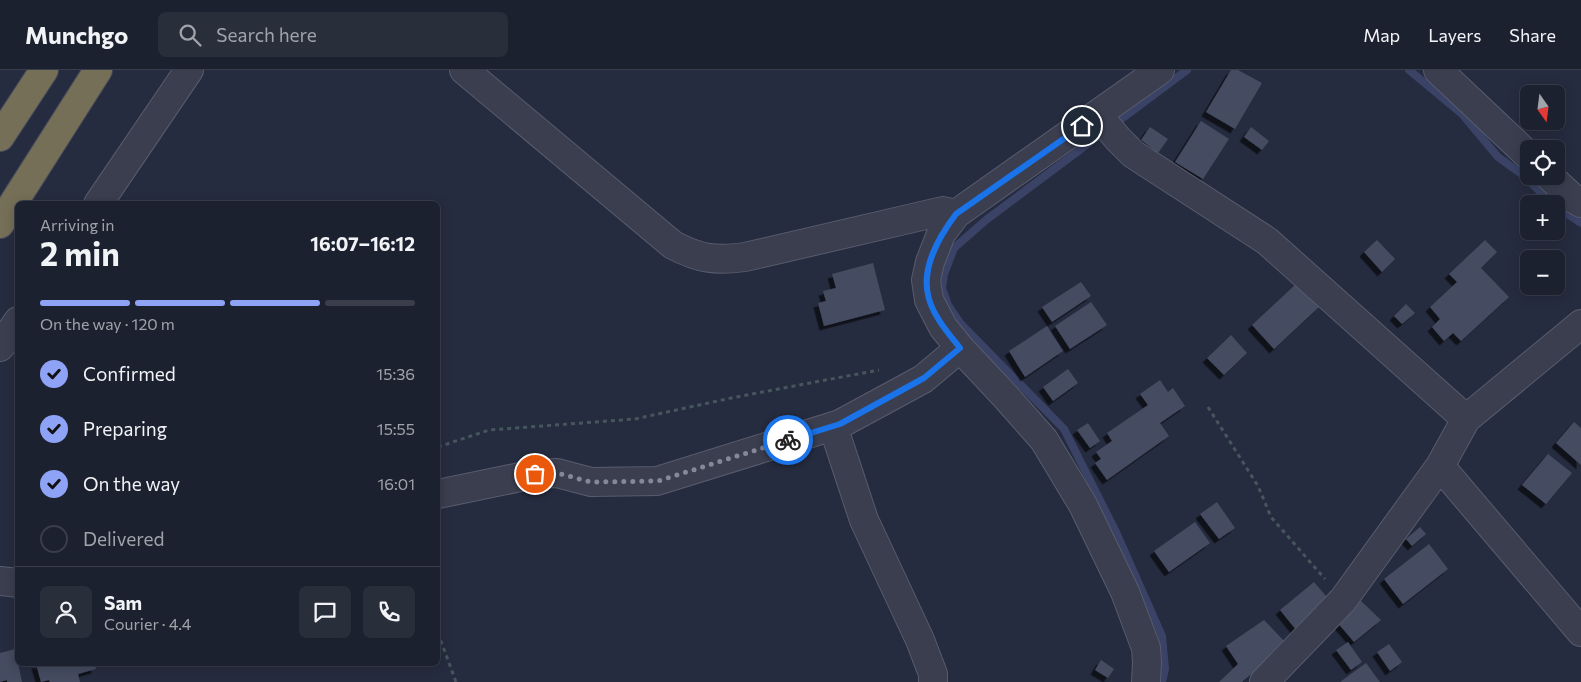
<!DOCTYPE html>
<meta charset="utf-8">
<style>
body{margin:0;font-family:Commissioner,sans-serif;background:#292e3b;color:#f1f3f6;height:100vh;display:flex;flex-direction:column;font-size:19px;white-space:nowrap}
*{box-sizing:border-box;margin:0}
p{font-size:16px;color:#a0a3aa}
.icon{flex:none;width:28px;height:28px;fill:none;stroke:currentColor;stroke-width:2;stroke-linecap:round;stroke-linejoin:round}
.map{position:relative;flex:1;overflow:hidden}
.sheet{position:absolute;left:15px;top:131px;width:425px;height:465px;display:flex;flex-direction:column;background:#1c212f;border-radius:8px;box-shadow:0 2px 12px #0003,0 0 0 1px #3a3e4b}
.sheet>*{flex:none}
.needle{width:32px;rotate:166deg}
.buttons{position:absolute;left:1520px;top:15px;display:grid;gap:10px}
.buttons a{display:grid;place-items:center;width:45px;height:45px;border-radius:8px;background:#1c212f;box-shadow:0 2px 12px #0003,0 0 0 1px #3a3e4b;font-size:25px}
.pin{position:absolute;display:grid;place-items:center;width:42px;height:42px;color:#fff;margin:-21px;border:2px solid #fff;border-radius:50%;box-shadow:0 1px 5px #0007}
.courier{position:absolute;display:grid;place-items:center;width:50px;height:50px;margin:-25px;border:4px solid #1a73e8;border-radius:50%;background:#fff;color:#222;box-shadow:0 1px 6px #0007}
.summary em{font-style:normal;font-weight:700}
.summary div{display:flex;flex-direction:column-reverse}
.summary{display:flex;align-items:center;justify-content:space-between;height:85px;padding:0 25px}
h1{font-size:32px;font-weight:700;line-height:38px}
.bar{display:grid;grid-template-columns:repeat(4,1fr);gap:8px 5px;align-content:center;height:60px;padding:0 25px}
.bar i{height:6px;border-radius:4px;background:#3a3e4b}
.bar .selected{background:#8fa3f6}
.bar p{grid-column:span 4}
.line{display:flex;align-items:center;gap:12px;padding:0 25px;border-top:1px solid #3a3e4b}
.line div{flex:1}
.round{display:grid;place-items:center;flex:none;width:52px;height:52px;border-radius:8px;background:#292e3b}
ol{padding:0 25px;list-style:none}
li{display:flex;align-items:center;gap:15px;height:55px}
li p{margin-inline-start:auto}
li .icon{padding:5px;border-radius:50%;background:#8fa3f6;color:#111;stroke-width:4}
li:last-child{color:#a0a3aa}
li i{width:28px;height:28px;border:2px solid #3a3e4b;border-radius:50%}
header{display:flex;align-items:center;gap:30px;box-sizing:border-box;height:70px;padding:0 25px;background:#1c212f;border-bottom:1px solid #3a3e4b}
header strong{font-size:24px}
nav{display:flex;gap:28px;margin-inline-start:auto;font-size:18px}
.search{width:350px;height:45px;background:#292e3b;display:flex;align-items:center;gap:12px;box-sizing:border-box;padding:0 18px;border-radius:8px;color:#a0a3aa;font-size:19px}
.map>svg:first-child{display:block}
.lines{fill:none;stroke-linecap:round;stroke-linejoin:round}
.stream{stroke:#3a4366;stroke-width:8}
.building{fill:#454b61;filter:url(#shadow)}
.minor-casing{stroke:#585c6d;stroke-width:30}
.highway-casing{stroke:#45495a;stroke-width:30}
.path{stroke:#46565d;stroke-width:3;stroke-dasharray:4 4;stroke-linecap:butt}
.minor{stroke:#3a3e4f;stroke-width:28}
.highway{stroke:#756f57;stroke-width:28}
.done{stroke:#848899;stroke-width:5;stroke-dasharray:0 9}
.route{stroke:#1a73e8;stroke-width:6}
</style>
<header>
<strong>Munchgo</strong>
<div class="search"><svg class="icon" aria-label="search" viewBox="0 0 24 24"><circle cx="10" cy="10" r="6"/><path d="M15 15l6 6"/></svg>Search here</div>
<nav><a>Map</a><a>Layers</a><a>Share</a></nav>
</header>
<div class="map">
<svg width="1581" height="612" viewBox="0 0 1581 612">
<defs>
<filter id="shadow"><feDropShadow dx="-4.5" dy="4.5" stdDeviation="0" flood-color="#0009"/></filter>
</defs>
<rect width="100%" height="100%" fill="#262c3f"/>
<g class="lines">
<!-- stream -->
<path class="stream" d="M1409 0 1462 44 1498 87 1523 105 1553 134
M1556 137 1581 153
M1162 612 1165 599 1162 566 1116 462 1064 359 960 253 948 235 942 218 944 204 954 178 986 150 1187 0"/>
</g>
<!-- building -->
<path class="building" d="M1231 0H1238L1262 13 1235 59 1206 42Z
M1201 51 1229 69 1203 109 1175 92Z
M1150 57 1168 69 1158 83 1141 70Z
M1251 57 1269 71 1262 80 1244 67Z
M1377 170 1395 189 1382 202 1364 182Z
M1485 170 1497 182 1481 198 1509 227 1461 271 1453 263 1444 271 1432 257 1440 249 1430 237 1457 212 1449 204Z
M873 193 885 240 824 256 818 233 826 231 823 221 836 218 832 204Z
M1081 212 1091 226 1052 252 1042 237Z
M1297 213 1319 237 1274 279 1252 255Z
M1091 232 1107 255 1070 279 1055 256Z
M1406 234 1415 243 1402 254 1394 246Z
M1047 256 1063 281 1025 307 1009 281Z
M1231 265 1247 283 1224 305 1207 288Z
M1068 299 1078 313 1053 331 1043 317Z
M1160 310 1168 322 1173 318 1185 336 1160 353 1169 366 1107 410 1095 393 1101 389 1096 382 1112 371 1107 363 1148 335 1140 324Z
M1574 352 1581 358V395L1556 373Z
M1088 353 1100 371 1090 378 1077 360Z
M1548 384 1572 403 1546 434 1522 415Z
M1217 432 1235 458 1219 469 1200 444Z
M1195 452 1210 473 1169 502 1154 481Z
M1420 457 1426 464 1412 476 1406 469Z
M1429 474 1448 499 1403 534 1384 509Z
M1314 512 1332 533 1297 561 1280 540Z
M1359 529 1381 550 1354 572 1337 552Z
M1264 550 1287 574 1242 612H1219L1238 594 1226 576Z
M1348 572 1362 592 1351 600 1336 580Z
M1389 574 1402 592 1390 601 1377 582Z
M15 579 22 612H7V610L0 612V583Z
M1101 590 1114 599 1108 608 1095 600Z
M1366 593 1380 612H1340Z
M36 594H95L96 599 78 604 80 612H50L49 610 41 612Z"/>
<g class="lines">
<defs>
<path id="minor" d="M464 0 673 175C700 189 715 191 745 187L943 141 956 144
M1438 0 1529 86
M1098 45 1118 69 1133 84 1267 171 1466 349
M1549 106 1574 129 1581 133
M98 134 189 0
M0 277 18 251
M833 356 864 450 920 570 933 604V612
M1440 396 1581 562
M438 424 535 404 557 403 591 412 657 411 840 354 923 309 960 278
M0 511 18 513
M1146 612 1147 592 1146 578 1125 522 1083 435 1044 370 1006 327 960 278 943 257 929 230 926 210 930 192 941 164 956 144 1160 0
M1264 612 1343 530 1440 396 1466 349 1581 254"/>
<path id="highway" d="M0 67 44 0
M0 154 98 0"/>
</defs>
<!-- minor casing -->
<use href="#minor" class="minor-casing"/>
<!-- highway casing -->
<use href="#highway" class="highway-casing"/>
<!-- path -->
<path class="path" d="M1208 337 1258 416 1271 447 1325 509
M438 377 489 360 635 349 736 327 879 300
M438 563 456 612"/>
<!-- minor -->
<use href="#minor" class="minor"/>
<!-- highway -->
<use href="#highway" class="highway"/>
</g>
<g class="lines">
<!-- done -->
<path class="done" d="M535 404 557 403 591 412 658 411 788 370"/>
<!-- route -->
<path class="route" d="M788 370 840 354 924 308 960 278C949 264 934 247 929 229 920 199 938 168 956 144L1082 56"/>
</g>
</svg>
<div class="buttons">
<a><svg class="needle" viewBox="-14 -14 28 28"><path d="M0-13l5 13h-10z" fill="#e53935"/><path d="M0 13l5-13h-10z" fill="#a0a3aa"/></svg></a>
<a><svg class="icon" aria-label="locate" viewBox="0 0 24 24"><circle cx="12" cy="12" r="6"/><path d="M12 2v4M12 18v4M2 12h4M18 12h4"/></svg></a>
<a>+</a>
<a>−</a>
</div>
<div class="pin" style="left:535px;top:404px;background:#ea580c"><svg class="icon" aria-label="bag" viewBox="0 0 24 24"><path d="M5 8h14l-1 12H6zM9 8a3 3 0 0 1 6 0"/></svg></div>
<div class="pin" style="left:1082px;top:56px;background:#1f2937"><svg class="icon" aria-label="home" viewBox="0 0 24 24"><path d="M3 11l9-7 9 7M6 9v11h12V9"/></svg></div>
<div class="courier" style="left:788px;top:370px"><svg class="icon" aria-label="bike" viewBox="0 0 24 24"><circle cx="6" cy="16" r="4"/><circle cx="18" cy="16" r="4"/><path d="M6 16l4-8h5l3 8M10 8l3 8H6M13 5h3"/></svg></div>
<section class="sheet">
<div class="summary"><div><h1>2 min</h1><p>Arriving in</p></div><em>16:07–16:12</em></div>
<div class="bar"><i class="selected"></i><i class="selected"></i><i class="selected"></i><i></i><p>On the way · 120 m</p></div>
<ol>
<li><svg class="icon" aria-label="check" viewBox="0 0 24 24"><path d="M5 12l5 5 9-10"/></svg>Confirmed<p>15:36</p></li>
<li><svg class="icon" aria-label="check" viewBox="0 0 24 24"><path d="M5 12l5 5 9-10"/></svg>Preparing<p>15:55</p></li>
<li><svg class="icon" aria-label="check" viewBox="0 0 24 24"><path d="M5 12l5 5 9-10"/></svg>On the way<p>16:01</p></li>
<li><i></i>Delivered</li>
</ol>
<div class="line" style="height:90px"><a class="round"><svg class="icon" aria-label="person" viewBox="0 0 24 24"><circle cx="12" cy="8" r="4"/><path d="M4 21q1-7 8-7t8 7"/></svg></a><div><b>Sam</b><p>Courier · 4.4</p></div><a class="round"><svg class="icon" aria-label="chat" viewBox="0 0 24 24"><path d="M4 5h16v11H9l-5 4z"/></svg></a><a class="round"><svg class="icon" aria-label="phone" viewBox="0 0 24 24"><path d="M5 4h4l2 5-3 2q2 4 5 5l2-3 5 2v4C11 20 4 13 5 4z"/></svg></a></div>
</section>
</div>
